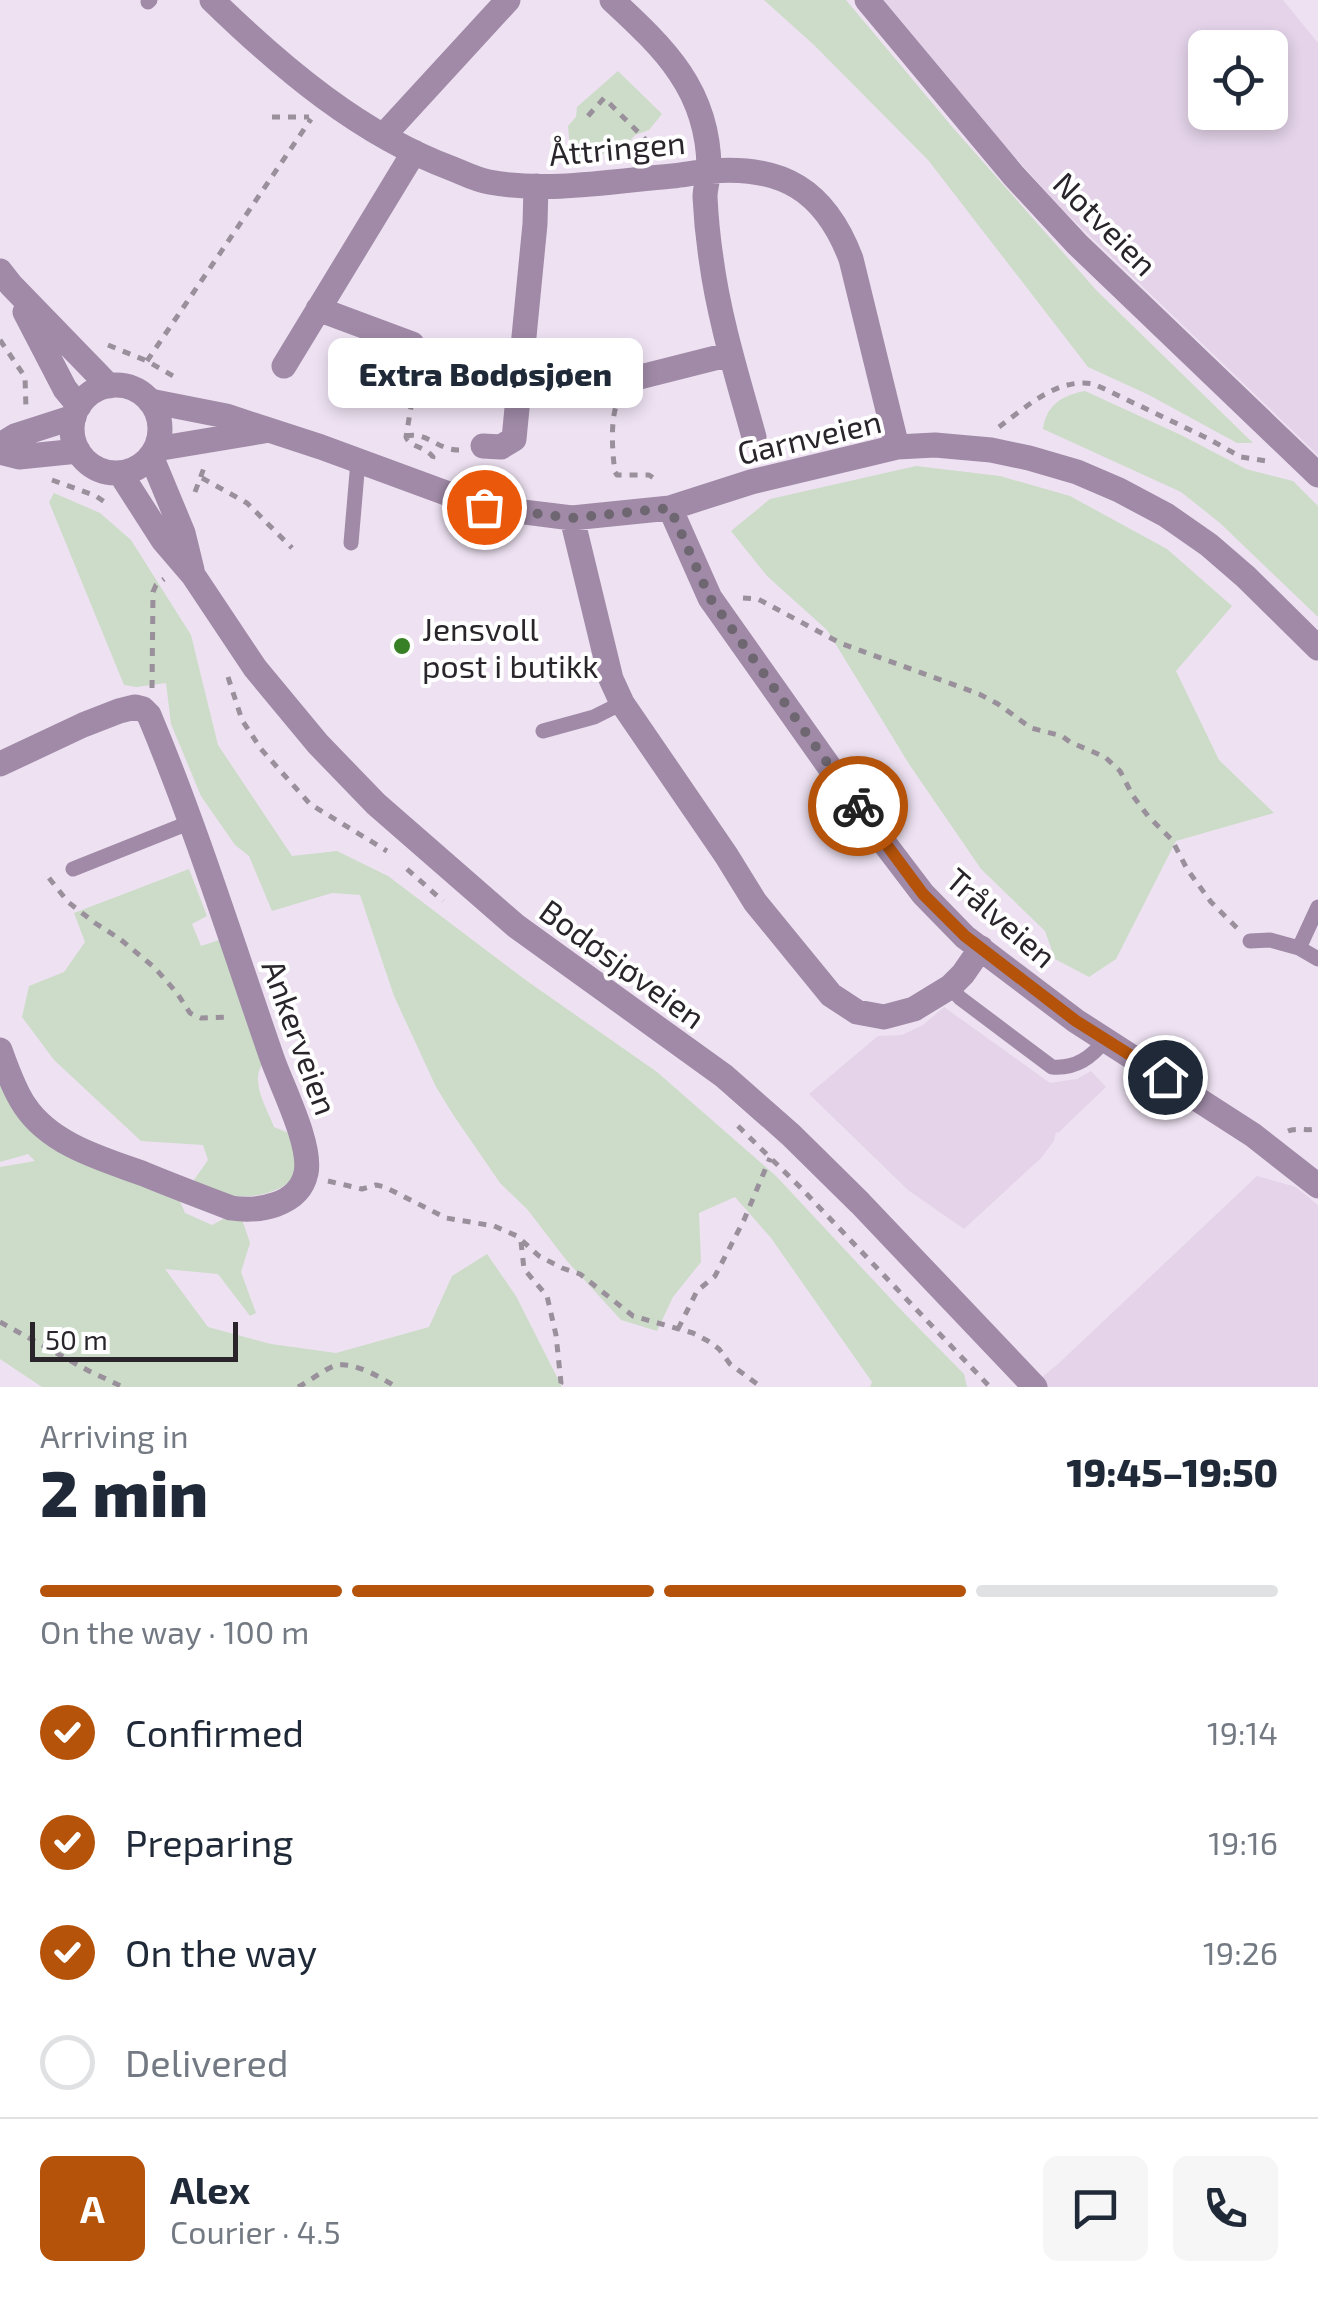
<!DOCTYPE html>
<meta charset="utf-8">
<style>
body{margin:0;font-family:"Exo 2",sans-serif;background:#f6f6f7;color:#1f2937;height:100vh;display:flex;flex-direction:column;font-size:38px;white-space:nowrap}
*{box-sizing:border-box;margin:0}
p{font-size:32px;color:#747a83}
.icon{flex:none;width:55px;height:55px;fill:none;stroke:currentColor;stroke-width:2;stroke-linecap:round;stroke-linejoin:round}
.map{position:relative;height:1387px;overflow:hidden}
.panel{display:flex;flex-direction:column;background:#fff;flex:1}
.panel>*{flex:none}
.buttons{position:absolute;left:1188px;top:30px;display:grid;gap:20px}
.buttons a{display:grid;place-items:center;width:100px;height:100px;border-radius:15px;background:#fff;box-shadow:0 5px 15px #0003;font-size:50px}
.scale{position:absolute;left:30px;bottom:25px;width:208px;box-sizing:border-box;padding-left:10px;border:5px solid #29252b;border-top:0;font-size:28px;line-height:35px;white-space:nowrap;color:#29252b;-webkit-text-stroke:8px #fff;paint-order:stroke}
.pin{position:absolute;display:grid;place-items:center;width:85px;height:85px;color:#fff;margin:-42px;border:5px solid #fff;border-radius:50%;box-shadow:0 2px 10px #0007}
.courier{position:absolute;display:grid;place-items:center;width:100px;height:100px;margin:-50px;border:8px solid #b45309;border-radius:50%;background:#fff;color:#222;box-shadow:0 2px 12px #0007}
.bubble{position:absolute;height:70px;border-radius:15px;background:#fff;box-shadow:0 5px 15px #0003;font-size:32px;font-weight:800;line-height:70px;text-align:center}
.summary em{font-style:normal;font-weight:800}
.summary div{display:flex;flex-direction:column-reverse}
.summary{display:flex;align-items:center;justify-content:space-between;height:170px;padding:0 40px}
h1{font-size:65px;font-weight:800;line-height:75px}
.bar{display:grid;grid-template-columns:repeat(4,1fr);gap:15px 10px;align-content:center;height:120px;padding:0 40px}
.bar i{height:12px;border-radius:8px;background:#e0e1e3}
.bar .on{background:#b45309}
.bar p{grid-column:span 4}
.line{display:flex;align-items:center;gap:25px;padding:0 40px;border-top:2px solid #e0e1e3}
.line div{flex:1}
.round{display:grid;place-items:center;flex:none;width:105px;height:105px;border-radius:15px;background:#f6f6f7}
ol{padding:0 40px;list-style:none}
li{display:flex;align-items:center;gap:30px;height:110px}
li p{margin-inline-start:auto}
li .icon{padding:10px;border-radius:50%;background:#b45309;color:#fff;stroke-width:4}
li:last-child{color:#747a83}
li i{width:55px;height:55px;border:5px solid #e0e1e3;border-radius:50%}
.map>svg:first-child{display:block}
.built{fill:#e4d3e9;fill-rule:evenodd}
.green{fill:#ccdcc8}
.lines{fill:none;stroke-linecap:round;stroke-linejoin:round}
.path{stroke:#99909c;stroke-width:5;stroke-dasharray:8 8;stroke-linecap:butt}
.service{stroke:#a08aa7;stroke-width:15}
.minor{stroke:#a08aa7;stroke-width:25}
.tertiary{stroke:#a08aa7;stroke-width:25}
.done{stroke:#6e6771;stroke-width:10;stroke-dasharray:0 18}
.route{stroke:#b45309;stroke-width:12}
.poi-dot{fill:#378026;stroke:#fff;stroke-width:4}
.labels{text-anchor:middle;dominant-baseline:central;stroke-width:8;stroke-linejoin:round;paint-order:stroke}
.street-label{font-size:32px;fill:#29252b;stroke:#fff}
.poi-label{font-size:32px;fill:#29252b;stroke:#fff;text-anchor:start}
</style>
<div class="map">
<svg width="1318" height="1387" viewBox="0 0 1318 1387">
<rect width="100%" height="100%" fill="#eee2f2"/>
<!-- built -->
<path class="built" d="M883 0H1283L1318 43V455L1063 210 989 128ZM1205 48H1270V112H1205Z
M944 1007 1050 1083 1077 1079 1091 1071 1106 1087 1058 1133 1056 1132 1054 1141 1041 1158 964 1229 908 1190 809 1094 878 1036 902 1035 923 1025Z
M1257 1176 1296 1187 1318 1205V1387H1030L1058 1364Z"/>
<!-- green -->
<path class="green" d="M764 0H846L954 129 1097 291 1253 443H1237L1149 395 1088 367 928 160 814 45Z
M618 71 662 114 649 130 635 135 622 150 581 158 570 148 568 126 576 117 577 107Z
M1085 391 1181 435 1246 469 1293 481 1318 506V617L1220 523 1181 492 1043 429C1046 405 1063 395 1085 391Z
M916 466 1000 476 1070 496 1167 549 1232 606 1176 671 1219 760 1274 813 1176 841 1116 959 1089 977 1055 959 1045 931 981 869 909 764 827 630 767 576 731 531 770 499Z
M54 493 100 513 131 540 191 635 218 745 292 856 337 851 388 876 527 981 657 1072 776 1176 904 1313 964 1374 967 1387H870L872 1382 771 1238 735 1197 699 1213 701 1262 673 1297 657 1331 621 1320 567 1261 527 1209 500 1183 454 1116 436 1087 394 996 360 895 332 893 272 911 249 856 235 845 201 796 171 724 166 683 137 687 124 685 49 502Z
M189 869 207 916 192 924 201 946 219 940 265 1061C248 1079 266 1106 274 1127L291 1134C294 1146 300 1161 295 1173 292 1181 286 1185 278 1189 251 1201 218 1199 194 1180L208 1160 203 1145 141 1141 54 1060 22 1017 29 986 64 972 85 942 74 913Z
M0 1070 20 1113 180 1201 185 1213 212 1225 225 1218 241 1216 250 1243 241 1272 256 1313 250 1316 218 1274 165 1269 208 1327 271 1344 336 1353 429 1327 452 1276 487 1254 516 1296 562 1387H42L0 1359V1167L35 1161 28 1154 0 1162Z"/>
<g class="lines">
<!-- path -->
<path class="path" d="M588 116 604 98 655 149H660
M272 117H309
M0 340 25 377 26 409
M108 345 147 361 175 377
M147 361 311 119
M417 370 406 437C410 447 426 447 433 457L431 463
M622 394C609 410 612 451 615 472L617 475H649L655 479 656 484
M999 427C1026 407 1058 377 1094 384L1207 438 1241 457 1267 461
M406 436C428 431 437 451 461 450
M202 478 247 503 292 548
M52 480 96 496 106 503
M195 492 205 465
M743 598 758 599 840 643 979 694 998 704 1031 728 1062 736 1070 742 1105 757 1120 771 1133 796 1148 816 1172 840 1187 869 1211 902 1237 928
M228 677 242 720 261 749 310 804 387 851
M152 688 153 592 156 585 164 579
M407 869 443 901
M49 878 68 902 95 923 120 939 155 968 177 993 190 1013 201 1018 230 1017
M738 1126 800 1187 990 1387
M1288 1131C1298 1127 1309 1132 1318 1128
M328 1181 362 1189 376 1185 385 1187 446 1218 494 1226 517 1236 539 1256 562 1268 580 1274 633 1316 693 1333 708 1341 719 1349 730 1364 761 1387
M521 1242 524 1269 547 1296 556 1335 561 1383 559 1387
M0 1322 89 1371 123 1387
M678 1329 697 1291 715 1276 744 1220 770 1158
M298 1387C310 1381 323 1370 334 1366 352 1360 382 1378 396 1387"/>
<!-- service -->
<path class="service" d="M148 2 150 0
M351 543 358 461
M543 731 594 717 622 703
M73 869 191 822
M1318 907 1299 948 1318 959
M1250 941 1270 940 1299 948
M950 987 960 998 1052 1067C1076 1069 1092 1057 1106 1039"/>
<!-- minor -->
<path class="minor" d="M212 0C282 68 361 135 453 169 465 174 477 180 489 182 547 193 614 181 672 176 684 175 697 172 710 171 782 165 825 190 851 259L897 447
M612 0C665 49 708 90 709 167 709 177 705 187 705 197 706 217 708 238 711 258 719 319 738 379 754 437
M867 0 1014 176 1077 244 1318 475
M384 135 508 0
M318 309 412 344
M284 366 414 152
M640 377 731 354
M150 401 226 416 321 447 484 507 572 518 670 508 751 482 897 447 935 445 991 450 1029 458 1077 472 1119 490 1166 515 1209 545 1246 577 1318 648
M0 445 15 436 74 417
M483 446 501 447 514 439 535 224 536 186
M156 449 264 431
M0 452 19 457 78 451
M670 508 710 598 869 823 923 894 965 937 1076 1021 1253 1135 1318 1186
M572 518 611 679 622 703 726 855 755 902 831 995 857 1012 884 1017 914 1009 950 987 963 974 981 948
M0 764 83 725 119 711 135 707 143 709 149 715C196 827 232 943 272 1058 282 1087 312 1145 306 1173 299 1206 258 1212 231 1208 202 1197 173 1186 144 1174 103 1159 51 1145 25 1106 14 1090 7 1069 0 1050"/>
<!-- tertiary -->
<path class="tertiary" d="M0 271 11 285 109 386
M25 312 65 389 79 406
M72 429a44 44 0 1 1 88 0a44 44 0 1 1-88 0Z
M151 456 183 533 192 570
M120 473 163 540 193 575 255 668 318 744 376 804 516 926 724 1076 791 1135 860 1203 1035 1387"/>
</g>
<g class="lines">
<!-- done -->
<path class="done" d="M484 507 572 518 670 508 710 598 858 806"/>
<!-- route -->
<path class="route" d="M858 806 923 894 965 936 1076 1021 1165 1077"/>
</g>
<!-- markers -->
<circle class="poi-dot" cx="402" cy="646" r="10"/>
<g class="labels">
<!-- street labels -->
<g class="street-label">
<text transform="translate(617 147) rotate(-5)">Åttringen</text>
<text transform="translate(1106 223) rotate(45)">Notveien</text>
<text transform="translate(809 436) rotate(-13)">Garnveien</text>
<text transform="translate(1002 917) rotate(41)">Trålveien</text>
<text transform="translate(623 963) rotate(36)">Bodøsjøveien</text>
<text transform="translate(301 1037) rotate(70)">Ankerveien</text>
</g>
<!-- poi labels -->
<g class="poi-label">
<text x="422" y="628">Jensvoll<tspan x="422" dy="37">post i butikk</tspan></text>
</g>
</g>
</svg>
<div class="buttons">
<a><svg class="icon" aria-label="locate" viewBox="0 0 24 24"><circle cx="12" cy="12" r="6"/><path d="M12 2v4M12 18v4M2 12h4M18 12h4"/></svg></a>
</div>
<div class="scale">50 m</div>
<div class="pin" style="left:484px;top:507px;background:#ea580c"><svg class="icon" aria-label="bag" viewBox="0 0 24 24"><path d="M5 8h14l-1 12H6zM9 8a3 3 0 0 1 6 0"/></svg></div>
<div class="pin" style="left:1165px;top:1077px;background:#1f2937"><svg class="icon" aria-label="home" viewBox="0 0 24 24"><path d="M3 11l9-7 9 7M6 9v11h12V9"/></svg></div>
<div class="courier" style="left:858px;top:806px"><svg class="icon" aria-label="bike" viewBox="0 0 24 24"><circle cx="6" cy="16" r="4"/><circle cx="18" cy="16" r="4"/><path d="M6 16l4-8h5l3 8M10 8l3 8H6M13 5h3"/></svg></div>
<div class="bubble" style="left:328px;top:338px;width:315px">Extra Bodøsjøen</div>
</div>
<section class="panel">
<div class="summary"><div><h1>2 min</h1><p>Arriving in</p></div><em>19:45–19:50</em></div>
<div class="bar"><i class="on"></i><i class="on"></i><i class="on"></i><i></i><p>On the way · 100 m</p></div>
<ol>
<li><svg class="icon" aria-label="check" viewBox="0 0 24 24"><path d="M5 12l5 5 9-10"/></svg>Confirmed<p>19:14</p></li>
<li><svg class="icon" aria-label="check" viewBox="0 0 24 24"><path d="M5 12l5 5 9-10"/></svg>Preparing<p>19:16</p></li>
<li><svg class="icon" aria-label="check" viewBox="0 0 24 24"><path d="M5 12l5 5 9-10"/></svg>On the way<p>19:26</p></li>
<li><i></i>Delivered</li>
</ol>
<div class="line" style="height:180px"><b class="round" style="background:#b45309;color:#fff">A</b><div><b>Alex</b><p>Courier · 4.5</p></div><a class="round"><svg class="icon" aria-label="chat" viewBox="0 0 24 24"><path d="M4 5h16v11H9l-5 4z"/></svg></a><a class="round"><svg class="icon" aria-label="phone" viewBox="0 0 24 24"><path d="M5 4h4l2 5-3 2q2 4 5 5l2-3 5 2v4C11 20 4 13 5 4z"/></svg></a></div>
</section>
